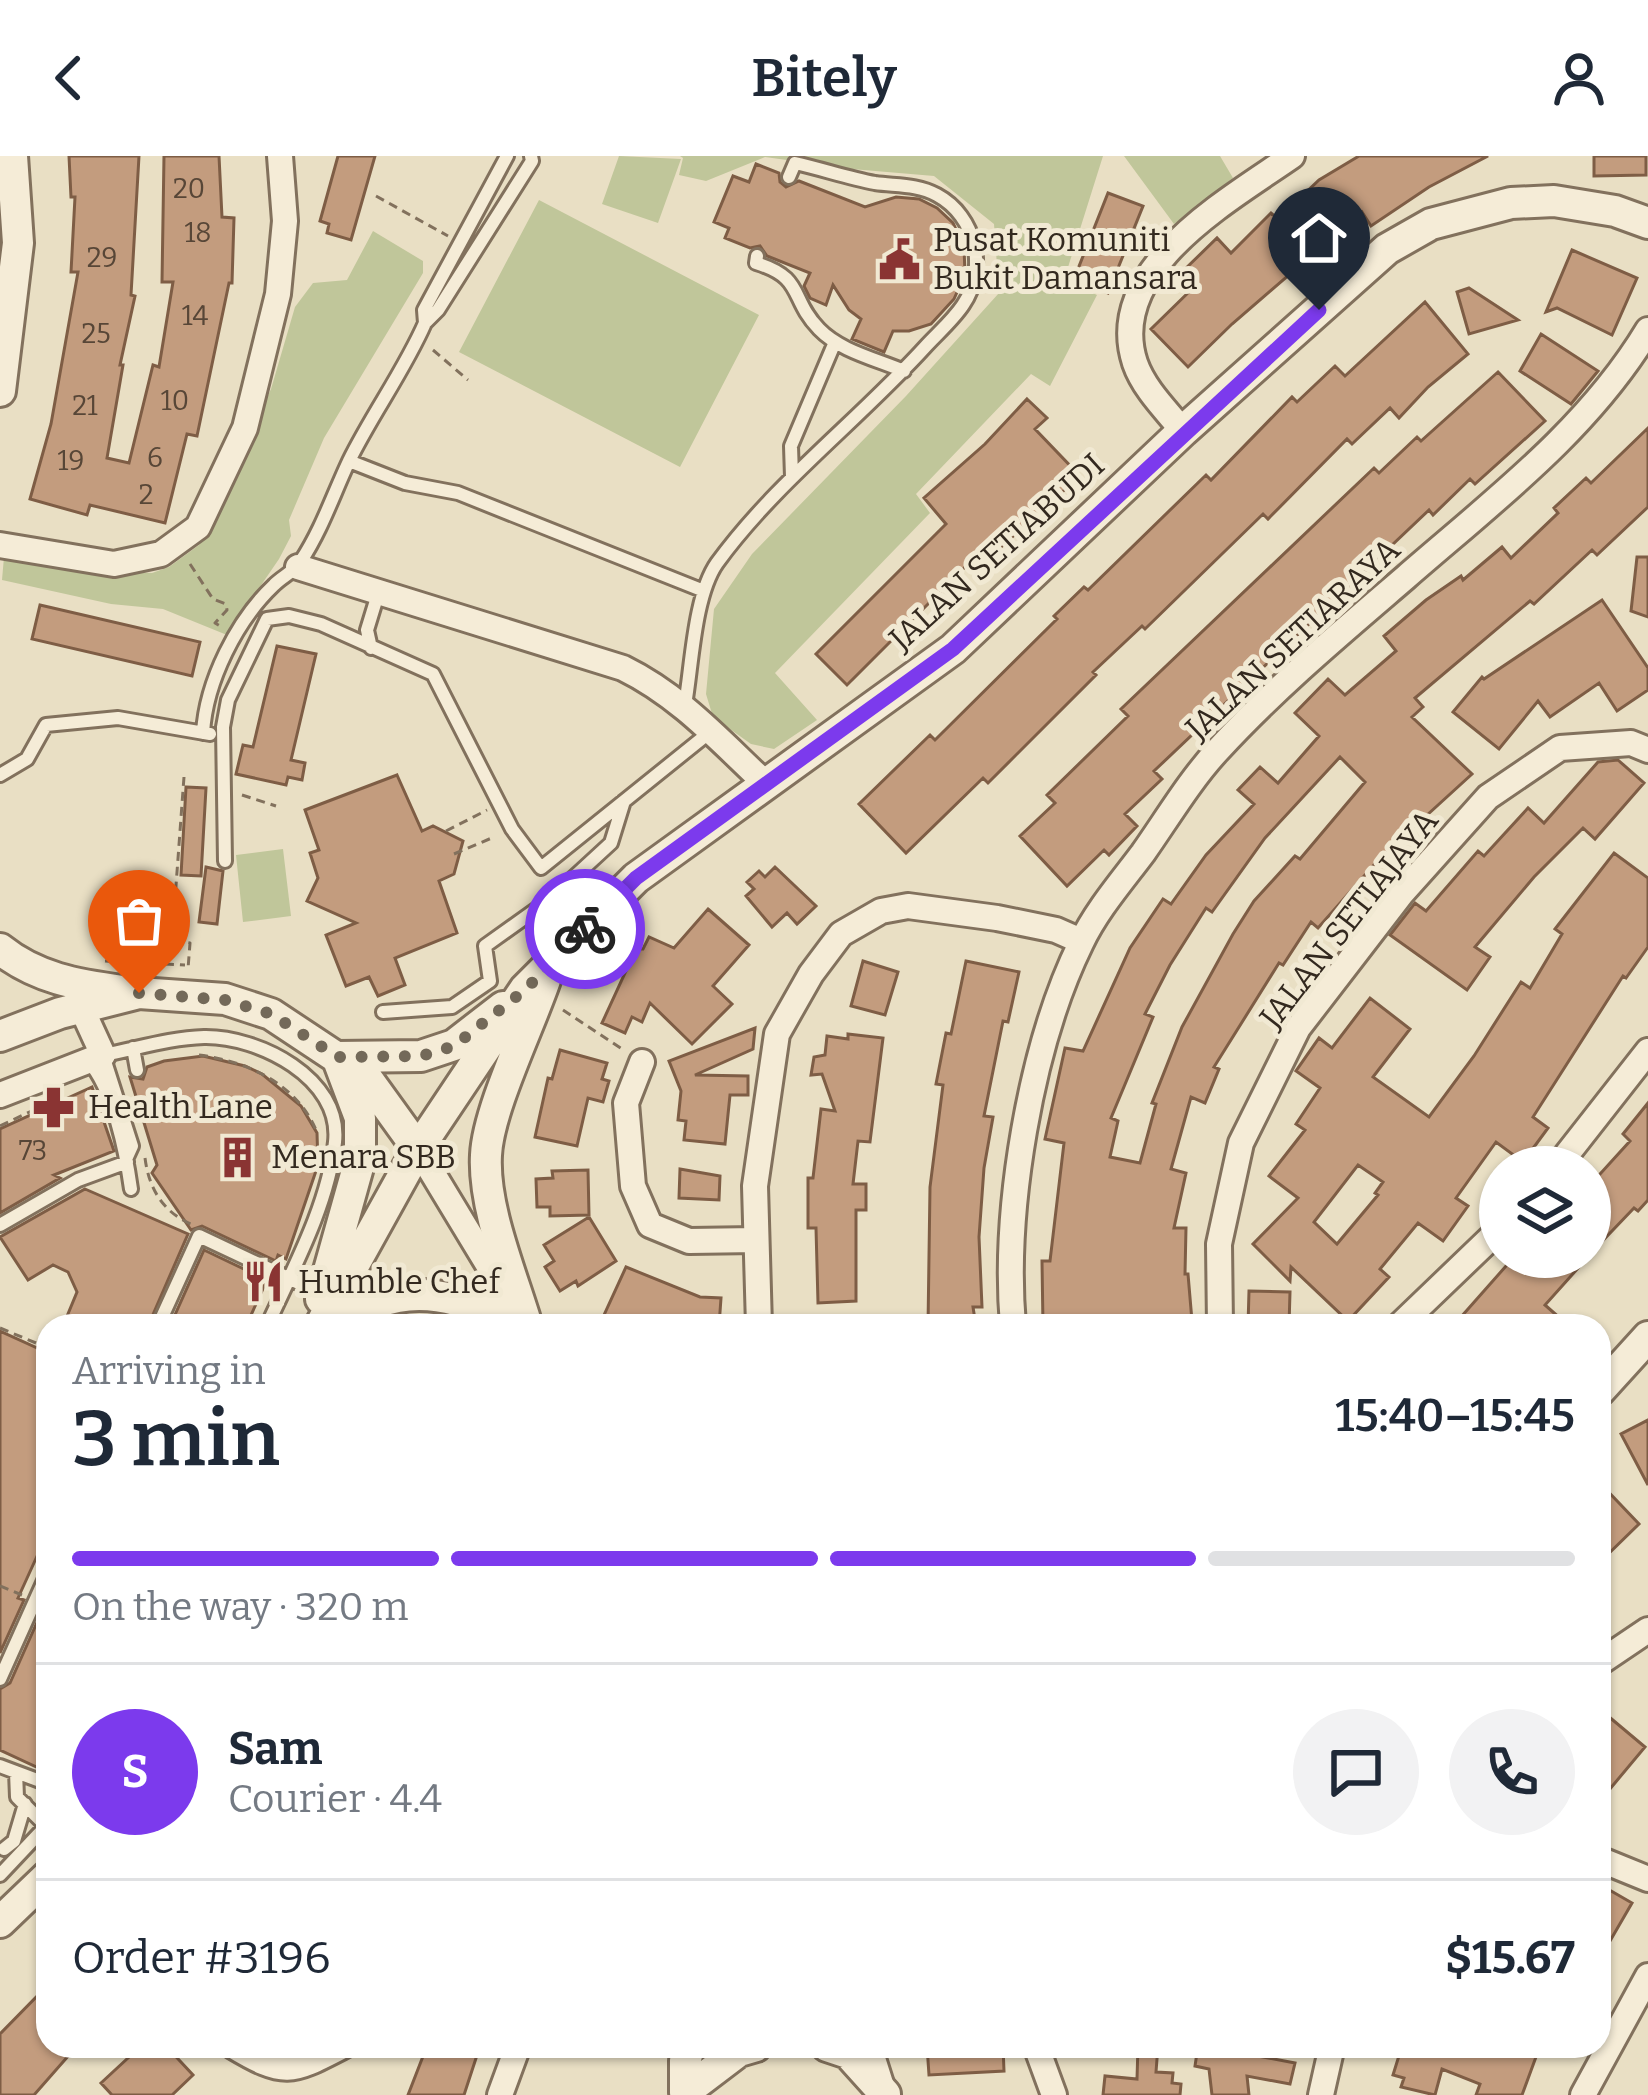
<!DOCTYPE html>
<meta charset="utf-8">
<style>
body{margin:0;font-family:Bitter,serif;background:#f2f2f3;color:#1f2937;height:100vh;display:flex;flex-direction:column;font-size:45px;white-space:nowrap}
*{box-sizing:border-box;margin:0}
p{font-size:39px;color:#747a83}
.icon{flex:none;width:66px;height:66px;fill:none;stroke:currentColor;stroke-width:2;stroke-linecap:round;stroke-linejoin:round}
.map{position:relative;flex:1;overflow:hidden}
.sheet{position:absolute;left:36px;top:1158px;width:1575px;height:744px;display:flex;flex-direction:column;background:#fff;border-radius:36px;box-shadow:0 3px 9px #0004}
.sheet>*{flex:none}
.controls{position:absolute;left:1479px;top:990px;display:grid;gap:24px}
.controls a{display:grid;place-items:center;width:132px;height:132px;border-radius:50%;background:#fff;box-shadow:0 3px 9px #0004;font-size:60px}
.pin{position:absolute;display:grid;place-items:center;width:102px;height:102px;color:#fff;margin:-123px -51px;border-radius:50% 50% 50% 0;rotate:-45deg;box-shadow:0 0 12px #0007}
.pin .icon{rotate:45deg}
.courier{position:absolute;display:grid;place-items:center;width:120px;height:120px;margin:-60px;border:9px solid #7c3aed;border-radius:50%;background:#fff;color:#222;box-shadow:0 3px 15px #0007}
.summary em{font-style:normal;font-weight:600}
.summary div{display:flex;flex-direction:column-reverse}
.summary{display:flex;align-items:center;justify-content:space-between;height:204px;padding:0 36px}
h1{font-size:78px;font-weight:600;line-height:90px}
.bar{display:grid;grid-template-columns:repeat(4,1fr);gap:18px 12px;align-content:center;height:144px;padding:0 36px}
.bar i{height:15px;border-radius:9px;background:#e0e1e3}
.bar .on{background:#7c3aed}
.bar p{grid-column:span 4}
.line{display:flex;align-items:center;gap:30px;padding:0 36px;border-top:3px solid #e0e1e3}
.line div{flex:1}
.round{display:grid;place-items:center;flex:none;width:126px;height:126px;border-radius:63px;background:#f2f2f3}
header{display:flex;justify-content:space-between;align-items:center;height:156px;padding:0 36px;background:#fff;font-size:54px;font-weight:600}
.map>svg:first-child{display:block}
.green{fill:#c0c69a}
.building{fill:#c39c7e;stroke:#7e5d45;stroke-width:3;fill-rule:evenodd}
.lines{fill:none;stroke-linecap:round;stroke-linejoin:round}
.service-casing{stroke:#82715d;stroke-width:18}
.minor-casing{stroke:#82715d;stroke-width:30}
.tertiary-casing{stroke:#82715d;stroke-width:36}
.path{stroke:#82715d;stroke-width:3;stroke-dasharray:9 6;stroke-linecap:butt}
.service{stroke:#f5ecd7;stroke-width:12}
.minor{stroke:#f5ecd7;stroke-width:24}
.tertiary{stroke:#f5ecd7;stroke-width:30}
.done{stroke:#736959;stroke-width:12;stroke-dasharray:0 21.6}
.route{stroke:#7c3aed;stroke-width:15}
.labels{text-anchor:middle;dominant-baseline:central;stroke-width:10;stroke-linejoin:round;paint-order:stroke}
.number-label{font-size:27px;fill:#574637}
.poi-label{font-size:33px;fill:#33291f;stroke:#f1e9d3;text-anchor:start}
.street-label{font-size:33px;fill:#33291f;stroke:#f1e9d3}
</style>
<header><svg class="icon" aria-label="back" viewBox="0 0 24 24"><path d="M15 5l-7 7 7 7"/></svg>Bitely<svg class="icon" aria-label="person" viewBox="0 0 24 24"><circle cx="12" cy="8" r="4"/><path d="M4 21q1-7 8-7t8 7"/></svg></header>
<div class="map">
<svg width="1648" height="1939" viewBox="0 0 1648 1939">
<rect width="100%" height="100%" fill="#e9dfc4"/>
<!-- green -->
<path class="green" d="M619 0 681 3 658 67 602 48Z
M680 0H1103L1064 124 1097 139 1050 230 1031 218 916 338 930 357 775 517 817 564 774 593 751 588 713 561 706 538 714 453 752 398 906 240 999 137 994 68 934 20 852 13 765 1 706 25 679 19 683 2Z
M1124 0H1220L1233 22 1174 68Z
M539 44 759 159 680 311 459 196Z
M373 75 423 105V117L324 282 289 364 291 380 279 403 227 479 163 453 111 448 2 424 4 401 66 414 152 417 169 411 199 389 271 233 295 151 313 127 347 124Z
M283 693 291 760 243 766 236 699Z"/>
<!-- building -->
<path class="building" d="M69 0H139L131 139 135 140 120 209H123L107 302 129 307 153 209 159 211 173 126H162L164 0H219L222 61 234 62 232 127H229L197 280 187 278 165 367 90 349 87 359 30 343 51 268 78 116H71L75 41H71Z
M338 0H375L351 84 327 77 329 68 320 65Z
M1359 0H1488L1429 31 1371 70 1362 56 1232 168 1188 211 1151 173 1195 130 1182 116 1217 82 1231 97 1271 57 1278 63 1319 24Z
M1594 0H1646V19L1594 20Z
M756 8 779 17 780 26 786 31 799 25 865 51 896 41 919 43 937 52 953 67 964 91 965 118 954 143 931 168 909 175H893L884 196 852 183 861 163 849 154 833 129 826 149 810 142 804 130 810 117 767 100 760 90 750 92 725 82 729 72 714 66 733 20 749 26Z
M1108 37 1143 50 1108 137 1074 123Z
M1572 94 1637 122 1612 179 1557 152 1546 156Z
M1469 132 1518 164 1469 178 1457 136Z
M1425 146 1468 198 1428 231 1399 262 1390 252 1352 288 1347 283 1268 363 1263 358 1145 473 1142 470 1093 516 1096 519 988 627 983 622 906 697 859 648 930 579 935 584 1057 463 1054 460 1084 431 1088 434 1206 319 1211 324 1292 241 1297 246 1335 210 1345 220Z
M1541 178 1598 215 1571 248 1520 215Z
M1498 216 1545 265 1475 328 1470 323 1433 359 1429 354 1154 615 1162 623 1125 658 1137 670 1109 699 1104 694 1067 730 1020 680 1055 647 1047 639 1128 560 1121 553 1374 312 1379 317 1417 281 1421 285Z
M1027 243 1047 262 1035 273 1080 320 982 408 975 401 847 529 816 498 946 368 924 342 985 288Z
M1648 272V351L1597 399 1592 394 1534 448 1530 445 1415 542 1423 551 1412 561 1472 618 1380 702 1318 772 1311 766 1283 809 1279 807 1214 911 1219 913 1205 947 1191 941 1171 1013 1186 1017 1174 1072H1186L1185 1118H1188L1192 1165 1130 1170H1043L1042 1105H1050L1064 987 1045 983 1065 892 1083 895 1130 792 1163 743 1171 748 1206 699 1254 648 1238 634 1260 611 1278 627 1319 580 1295 557 1328 523 1345 539 1396 495 1384 480 1426 444 1461 420 1463 424 1502 391 1511 402 1558 357 1554 352 1586 322 1591 327ZM1340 601 1365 626 1300 703 1295 700 1254 745 1233 778 1182 871 1152 947 1156 948 1140 1007 1110 1001 1118 965 1111 962 1153 861 1145 858 1170 809 1206 752 1212 756 1265 682Z
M1637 401H1648V461L1631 455Z
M1602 444 1648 512V534L1617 555 1599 527 1550 561 1538 545 1499 593 1453 556 1482 521 1484 523Z
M40 449 200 486 192 520 32 483Z
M277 490 316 498 291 604 305 607 302 624 288 621 286 629 236 618 243 589 253 591Z
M1618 604 1644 627 1595 683 1583 672 1534 721 1475 791 1490 801 1467 834 1390 779 1415 747 1426 755 1478 695 1484 700 1528 652 1544 667 1598 606Z
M397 619 422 675 433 670 463 685 454 718 439 725 457 777 395 802 405 829 378 840 369 821 346 830 326 779 356 767 307 745 318 722 310 697 319 694 305 654Z
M186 631 206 632 201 720 181 719Z
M1614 697 1648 722V791L1626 822 1623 820 1533 961 1548 972 1523 1006 1496 986 1456 1042 1468 1050 1443 1085 1418 1067 1380 1113 1389 1121 1348 1165 1291 1111 1290 1125 1253 1088 1298 1042 1269 1020 1305 974 1296 968 1320 932 1296 915 1319 882 1332 892 1370 842 1410 873 1373 921 1429 961 1474 900 1521 826 1530 832 1562 778 1555 773ZM1358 1009 1383 1026 1375 1037 1378 1039 1337 1088 1314 1066Z
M206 711 223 715 217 768 199 766Z
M775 711 816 750 797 768 787 757 772 771 746 740 754 733 747 726 759 715 765 721Z
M708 753 749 789 713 830 732 848 692 888 650 847 642 866 632 861 625 877 602 867 636 793H643L649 781 674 792Z
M131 759 158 760 156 788 129 787Z
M863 805 898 816 885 859 851 850Z
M966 805 1019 816 1008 866 1003 865 984 960 993 961 984 1012 979 1081 982 1151H973L976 1170H928L930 1031 943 929 936 928 946 877 951 878Z
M755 872 753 893 695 919 748 920V939H730L725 988 684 984 686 965 678 964 681 935 669 905Z
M848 878 883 882 870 986 858 985 853 1028H866V1054H856V1145L818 1147 816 1072H808V1022H813L821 953 835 955 822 918 811 919 814 901 825 899 827 880 848 883Z
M560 894 607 907 602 923 609 925 603 946 588 942 577 990 535 981 548 922 552 923Z
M203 900 245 910 262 918 301 950 317 977 318 1009 286 1103 278 1099 276 1105 202 1070 191 1074 152 1017 157 1009 130 921 143 923 147 911 164 905Z
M92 931 114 995 54 1019 60 1022 0 1057V973Z
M1648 947V1044L1638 1055 1634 1052 1590 1098V1029L1630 985 1623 978Z
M680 1013 720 1020 719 1044 679 1042Z
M588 1014 589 1059 550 1060V1051H537L536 1023 553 1022 552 1015Z
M85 1033 188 1078 148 1170H63L77 1136 68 1116 53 1109 28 1124 0 1081Z
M589 1061 616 1105 578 1130 576 1125 560 1135 545 1111 554 1105 544 1089Z
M204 1094 267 1124 246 1170H170Z
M1514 1101H1588L1545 1149 1569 1170H1453Z
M626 1111 700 1141 721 1142 719 1170H673L651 1160 646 1170H599Z
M1249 1135 1290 1136 1289 1170H1248Z
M0 1175 48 1197V1376L18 1442 24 1444 0 1497Z
M1648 1264V1329L1621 1278Z
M1599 1326 1639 1368 1599 1407Z
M43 1453 48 1456V1604L43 1614 0 1594V1533L10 1527Z
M1608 1560 1645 1591 1599 1646V1571Z
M1599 1728 1632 1747 1599 1804Z
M48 1829V1890H77L34 1939H0V1878Z
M141 1890H166L193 1919 172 1939H112L101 1927Z
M427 1890H480L464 1939H408Z
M927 1890H1003L1004 1915 929 1919Z
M1138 1890H1158L1156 1916 1173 1917 1172 1927 1181 1928 1180 1939H1103L1105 1920 1137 1923Z
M1198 1890H1260L1258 1900 1295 1907 1290 1928 1247 1920 1249 1939H1212L1209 1913 1195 1910Z
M1402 1890H1540L1522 1939H1476L1480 1928 1442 1913 1435 1939 1401 1931 1404 1922 1393 1919Z"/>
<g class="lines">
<defs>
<path id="service" d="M757 100 756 107C805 122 789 142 819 173 840 195 876 203 904 215
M425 167 424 154 507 0
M349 305 405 327 458 337 704 435
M792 321 791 290 835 186
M371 492 367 474 378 438
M685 549C692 509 694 440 717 407 776 326 859 264 926 190 938 177 953 164 963 149 988 113 976 60 937 39 917 28 896 30 875 27 848 22 822 13 795 7L789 21
M203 577C206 525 237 464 274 429 283 420 294 416 301 405 322 373 333 339 349 305 372 258 404 215 425 167L438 154 532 5 531 0
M0 619 27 603 46 569 118 562 210 578
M225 705 223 571 228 544 267 463 289 460 321 468 433 518 512 673 541 712 710 576
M383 856 452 851 490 825 485 790 548 745 611 687 624 645
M133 892 137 914
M88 905C113 932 126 997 131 1033
M127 1001 132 990 103 899C136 893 169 882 204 881 258 880 342 922 335 986 328 1049 293 1113 267 1170
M0 1069 78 1024 127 1006
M158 1170 199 1080 320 1137
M0 1523 48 1416
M0 1610 48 1628
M16 1616 17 1641 46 1670
M4 1693 14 1685 25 1648
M0 1719 48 1668"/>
<path id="minor" d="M1183 275C1166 254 1144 233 1135 207 1104 113 1229 44 1292 0
M0 389 114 408 161 398 198 371 245 272 278 138 285 65 280 0
M298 411 623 512C680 540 719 584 765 627
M642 906 626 947 633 1030 650 1069 689 1085 756 1084
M0 939 103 899 81 851
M418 993 510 1145
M1557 1011 1648 895
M759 1170 755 1030 777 878 811 818 841 778 881 755 908 750 997 762 1056 774 1081 785
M1013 1170C1003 1055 1030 891 1081 787 1096 755 1122 725 1143 697 1167 663 1190 624 1218 594 1276 531 1342 476 1406 421 1492 346 1588 274 1648 174
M1220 1170 1219 1088 1241 987 1298 872 1402 737 1488 641 1560 592 1631 587 1648 594
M1399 1170 1500 1073
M1599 1507 1648 1474
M1599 1703 1648 1723
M233 1890C285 1921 291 1917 343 1890
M869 1890 882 1931
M1036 1890 1054 1939
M500 1939 518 1890
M1321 1939 1332 1890
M1583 1939 1648 1820"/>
<path id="tertiary" d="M0 235 18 87 12 0
M0 793C36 822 77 829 123 835
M0 880 60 857 139 837 225 843 271 858 366 921 418 993
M337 901 421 900 454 889 503 851
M321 1143 360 1004V962L337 901
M320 1170 418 993 525 833 636 722 953 493 1183 275 1387 93 1431 68 1511 47 1554 45 1615 55 1648 67
M338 1170C398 1120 458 1138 521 1170
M527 1170C512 1119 483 1052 486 999 488 954 529 871 545 824
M1599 1235 1648 1181
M0 1766 48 1720
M827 1890 848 1897 885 1938
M685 1936 739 1895 756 1890
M685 1936V1905L690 1890"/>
</defs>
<!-- service casing -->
<use href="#service" class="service-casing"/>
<!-- minor casing -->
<use href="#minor" class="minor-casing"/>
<!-- tertiary casing -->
<use href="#tertiary" class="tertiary-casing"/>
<!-- path -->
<path class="path" d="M376 40 448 80
M433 194 468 224
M190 408 213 443 226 448 227 454 215 467 220 470
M184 621 172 784 190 787 188 813
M242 639 276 650
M446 675 487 654
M454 698 494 681
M105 805 185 809
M563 854 625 895
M199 899C246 905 296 927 316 974
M0 970 61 941
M145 1002C149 1033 163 1056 191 1068
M0 1172 48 1192
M0 1430 22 1439"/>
<!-- service -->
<use href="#service" class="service"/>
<!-- minor -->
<use href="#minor" class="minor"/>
<!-- tertiary -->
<use href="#tertiary" class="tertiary"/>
</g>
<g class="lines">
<!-- done -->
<path class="done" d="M139 837 225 844 271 858 338 901 421 900 454 890 526 833 585 773"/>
<!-- route -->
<path class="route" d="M585 773 636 722 953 493 1319 154"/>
</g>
<!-- icons -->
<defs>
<symbol id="civic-bare" viewBox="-9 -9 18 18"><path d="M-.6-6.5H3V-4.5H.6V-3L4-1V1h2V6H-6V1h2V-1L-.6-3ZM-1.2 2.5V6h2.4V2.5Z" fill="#8a3433" stroke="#f1e9d3" stroke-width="2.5" paint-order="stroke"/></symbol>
<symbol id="pharmacy-bare" viewBox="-9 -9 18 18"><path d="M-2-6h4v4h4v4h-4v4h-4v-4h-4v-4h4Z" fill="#8a3433" stroke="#f1e9d3" stroke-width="2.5" paint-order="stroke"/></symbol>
<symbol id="building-bare" viewBox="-9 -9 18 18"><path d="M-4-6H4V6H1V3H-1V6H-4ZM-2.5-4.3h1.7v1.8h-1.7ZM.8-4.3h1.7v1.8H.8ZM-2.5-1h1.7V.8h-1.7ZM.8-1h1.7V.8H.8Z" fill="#8a3433" stroke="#f1e9d3" stroke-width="2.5" paint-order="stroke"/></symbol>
<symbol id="restaurant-bare" viewBox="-9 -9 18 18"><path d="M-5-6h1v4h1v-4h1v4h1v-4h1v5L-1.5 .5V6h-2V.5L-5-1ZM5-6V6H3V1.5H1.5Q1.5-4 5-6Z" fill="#8a3433" stroke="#f1e9d3" stroke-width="2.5" paint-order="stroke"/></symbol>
</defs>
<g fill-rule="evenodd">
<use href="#civic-bare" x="870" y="74" width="59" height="59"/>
<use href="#pharmacy-bare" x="24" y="922" width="59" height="59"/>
<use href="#building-bare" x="208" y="972" width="59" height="59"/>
<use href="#restaurant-bare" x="234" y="1096" width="59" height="59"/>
</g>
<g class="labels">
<!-- number labels -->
<g class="number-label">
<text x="189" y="33">20</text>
<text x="198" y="77">18</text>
<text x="102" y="102">29</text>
<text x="195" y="160">14</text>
<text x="96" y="178">25</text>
<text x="175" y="245">10</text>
<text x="85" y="250">21</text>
<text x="155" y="302">6</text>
<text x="71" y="305">19</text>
<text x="146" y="339">2</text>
<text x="33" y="995">73</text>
</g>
<!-- poi labels -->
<g class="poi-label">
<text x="933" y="84">Pusat Komuniti<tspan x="933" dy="38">Bukit Damansara</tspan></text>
<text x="88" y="951">Health Lane</text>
<text x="271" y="1001">Menara SBB</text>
<text x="298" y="1126">Humble Chef</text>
</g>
<!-- street labels -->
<g class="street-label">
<text transform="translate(997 396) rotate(-42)">JALAN SETIABUDI</text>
<text transform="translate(1293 483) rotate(-43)">JALAN SETIARAYA</text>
<text transform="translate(1349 763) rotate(-52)">JALAN SETIAJAYA</text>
</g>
</g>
</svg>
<div class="controls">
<a><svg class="icon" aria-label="layers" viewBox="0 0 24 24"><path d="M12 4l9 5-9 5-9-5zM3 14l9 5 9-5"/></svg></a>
</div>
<div class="pin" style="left:139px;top:837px;background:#ea580c"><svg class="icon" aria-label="bag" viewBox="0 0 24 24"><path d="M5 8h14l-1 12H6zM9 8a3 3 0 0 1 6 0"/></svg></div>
<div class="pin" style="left:1319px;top:154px;background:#1f2937"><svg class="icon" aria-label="home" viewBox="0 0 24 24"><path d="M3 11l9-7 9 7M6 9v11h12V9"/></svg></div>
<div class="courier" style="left:585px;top:773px"><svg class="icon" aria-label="bike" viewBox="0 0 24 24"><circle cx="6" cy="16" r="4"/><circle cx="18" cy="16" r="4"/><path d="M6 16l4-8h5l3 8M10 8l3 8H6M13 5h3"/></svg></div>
<section class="sheet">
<div class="summary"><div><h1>3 min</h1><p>Arriving in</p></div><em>15:40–15:45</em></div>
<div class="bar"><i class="on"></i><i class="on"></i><i class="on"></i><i></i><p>On the way · 320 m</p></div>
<div class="line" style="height:216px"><b class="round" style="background:#7c3aed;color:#fff">S</b><div><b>Sam</b><p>Courier · 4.4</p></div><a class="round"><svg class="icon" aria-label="chat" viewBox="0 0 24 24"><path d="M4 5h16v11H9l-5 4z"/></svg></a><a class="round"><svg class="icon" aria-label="phone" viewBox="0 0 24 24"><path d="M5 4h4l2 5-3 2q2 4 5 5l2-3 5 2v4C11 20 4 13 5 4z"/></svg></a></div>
<div class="line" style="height:156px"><div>Order #3196</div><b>$15.67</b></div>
</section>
</div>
